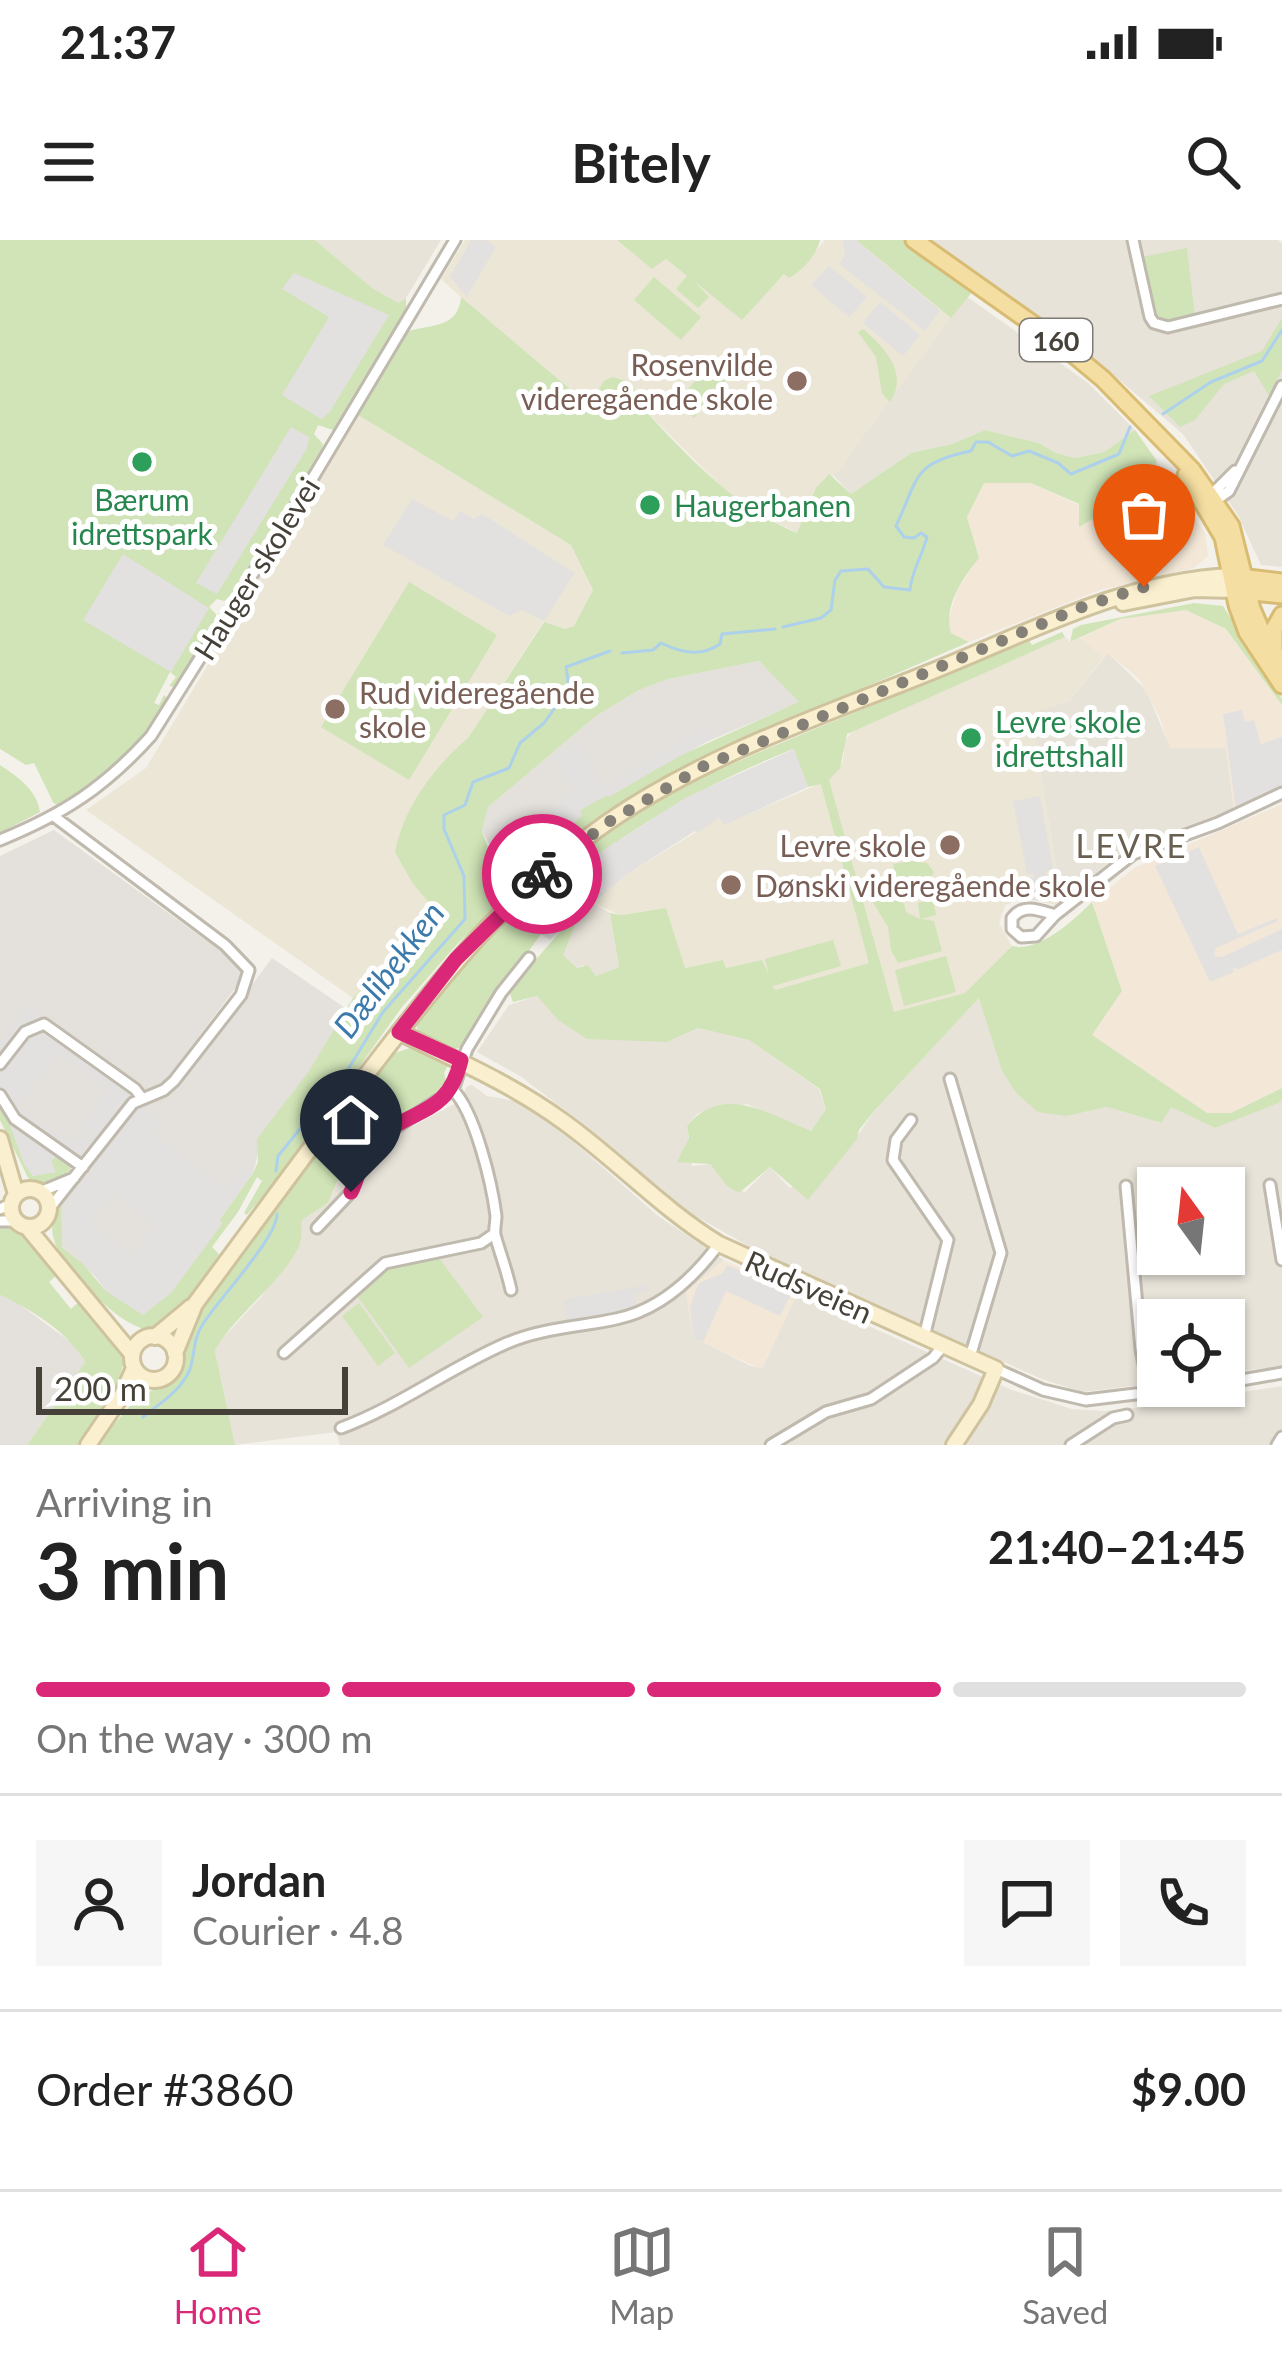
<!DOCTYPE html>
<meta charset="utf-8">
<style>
body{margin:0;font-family:Lato,sans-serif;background:#f6f6f6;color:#222;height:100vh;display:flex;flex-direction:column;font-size:45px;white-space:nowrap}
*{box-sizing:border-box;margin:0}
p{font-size:39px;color:#767676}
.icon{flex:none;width:66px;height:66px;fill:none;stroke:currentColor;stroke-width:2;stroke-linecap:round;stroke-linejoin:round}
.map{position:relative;height:1205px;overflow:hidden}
.details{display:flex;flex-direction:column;background:#fff;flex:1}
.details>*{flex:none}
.needle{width:78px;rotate:345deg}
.tools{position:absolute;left:1137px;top:927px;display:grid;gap:24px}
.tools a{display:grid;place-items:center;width:108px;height:108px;border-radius:0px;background:#fff;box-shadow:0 3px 9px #0004;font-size:60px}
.scale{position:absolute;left:36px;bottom:30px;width:312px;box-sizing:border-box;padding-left:12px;border:6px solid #474239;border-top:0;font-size:33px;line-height:42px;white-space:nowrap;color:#474239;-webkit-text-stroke:9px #fff;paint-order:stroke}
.pin{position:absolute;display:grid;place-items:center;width:102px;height:102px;color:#fff;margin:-123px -51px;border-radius:50% 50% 50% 0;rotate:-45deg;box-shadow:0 0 12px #0007}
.pin .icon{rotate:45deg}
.courier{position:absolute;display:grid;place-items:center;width:120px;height:120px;margin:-60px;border:9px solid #db2777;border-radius:50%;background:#fff;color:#222;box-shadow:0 3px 15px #0007}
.summary em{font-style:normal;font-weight:700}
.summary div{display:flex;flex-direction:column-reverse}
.summary{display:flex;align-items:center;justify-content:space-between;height:204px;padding:0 36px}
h1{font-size:78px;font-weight:700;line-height:90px}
.bar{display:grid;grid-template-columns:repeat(4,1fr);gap:18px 12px;align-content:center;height:144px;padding:0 36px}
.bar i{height:15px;border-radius:9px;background:#e0e0e0}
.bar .active{background:#db2777}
.bar p{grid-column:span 4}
.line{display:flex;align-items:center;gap:30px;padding:0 36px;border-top:3px solid #e0e0e0}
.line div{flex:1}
.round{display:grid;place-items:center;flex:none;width:126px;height:126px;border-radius:0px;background:#f6f6f6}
.status{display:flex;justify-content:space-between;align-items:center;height:84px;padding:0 60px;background:#fff;direction:ltr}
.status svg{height:33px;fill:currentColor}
header{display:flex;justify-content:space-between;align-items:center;height:156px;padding:0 36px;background:#fff;font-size:54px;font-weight:700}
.menu{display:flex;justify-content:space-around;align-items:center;height:168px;border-top:3px solid #e0e0e0;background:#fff;font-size:33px;color:#767676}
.menu a{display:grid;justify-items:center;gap:6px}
.menu .active{color:#db2777}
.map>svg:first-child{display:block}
.residential{fill:#e7e3d9;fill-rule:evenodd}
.commercial{fill:#f3e8d8}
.industrial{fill:#e4e0dc}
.education{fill:#ebe6d6}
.green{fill:#d0e4b7;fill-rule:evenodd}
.parking{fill:#e3e1df;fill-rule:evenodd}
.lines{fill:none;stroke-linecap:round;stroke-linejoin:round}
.stream{stroke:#add1ea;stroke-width:3}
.street-casing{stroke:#bfb9ae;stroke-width:15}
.secondary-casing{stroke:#cfc39e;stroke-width:20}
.primary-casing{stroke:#d9bc73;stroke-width:21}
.street{stroke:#fff;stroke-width:9}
.secondary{stroke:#faf0cf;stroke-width:14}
.primary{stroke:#f5dea2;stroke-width:15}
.done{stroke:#847f77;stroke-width:12;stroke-dasharray:0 21.6}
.route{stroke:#db2777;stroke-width:15}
.education-dot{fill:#8d6e63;stroke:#fff;stroke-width:4.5}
.leisure-dot{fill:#2e9e5b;stroke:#fff;stroke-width:4.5}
.labels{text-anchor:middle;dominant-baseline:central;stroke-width:10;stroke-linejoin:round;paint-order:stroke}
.shield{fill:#fff;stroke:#7e7b74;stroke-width:3}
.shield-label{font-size:27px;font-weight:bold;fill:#474239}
.education-label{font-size:30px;fill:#785e54;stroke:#fff;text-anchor:end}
.leisure-label{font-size:30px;fill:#27864d;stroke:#fff;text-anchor:start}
.street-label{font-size:30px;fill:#474239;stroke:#fff}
.neighbourhood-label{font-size:33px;letter-spacing:3px;fill:#696051;stroke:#fff}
.water-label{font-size:33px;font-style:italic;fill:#3b7aaa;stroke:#fff}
</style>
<div class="status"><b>21:37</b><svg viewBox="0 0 49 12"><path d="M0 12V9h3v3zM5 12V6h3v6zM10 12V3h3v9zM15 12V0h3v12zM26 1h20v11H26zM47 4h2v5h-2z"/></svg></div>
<header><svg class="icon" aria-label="menu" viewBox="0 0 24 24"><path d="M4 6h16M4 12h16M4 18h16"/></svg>Bitely<svg class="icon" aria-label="search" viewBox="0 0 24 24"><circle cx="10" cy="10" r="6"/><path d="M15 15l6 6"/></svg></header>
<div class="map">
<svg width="1282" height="1205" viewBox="0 0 1282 1205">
<rect width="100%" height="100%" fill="#f4f1eb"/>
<!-- residential -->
<path class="residential" d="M315 0H441L406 58 399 63 372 48Z
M931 0H1278L1282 4V327L1261 325 1238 275 1183 194 1066 95Z
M966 56 1088 143 1135 190 1104 212 1075 218 1056 213 1039 203 985 190 952 204 911 213 851 254 834 236Z
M1108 413 1146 450 1170 507H1226L1234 570 1140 602 1115 617 1062 661 1030 473 1069 461Z
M591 662 610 673 619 727 596 736 592 730 583 725 577 728 562 715 575 685 570 680Z
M537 756 559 780 667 802 698 788 749 800 819 849 826 869 811 891 747 864 698 873 687 886 692 926 710 924 727 946 745 952 770 927 790 948 849 908 875 870 980 757 1002 831 1016 853 1067 876 1107 867 1160 883 1170 866 1215 888 1282 860V1126L1224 1133V1080H1158V1143L1082 1152 1042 1139 766 1016 685 970 581 882 520 836 477 812 509 765ZM1158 948H1224V1014H1158Z
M472 845 487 856 515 861 558 888 658 976 724 1020 687 1052 693 1097 751 1126 762 1128 797 1054 1012 1150 1072 1169 1104 1171 1156 1166 1282 1146V1205H340L336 1192 235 1205 215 1111 220 1101 261 1057 300 995 302 980 328 963 344 928H370L396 895 460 861 467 846Z"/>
<!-- commercial -->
<path class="commercial" d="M1157 222 1205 293 1208 316 1194 328 1100 350 969 402 951 393 948 381 957 351 978 318 967 277 984 243H1031L1079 265V286L1112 268 1145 240Z
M1186 369 1226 389 1282 465V546L1234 570 1226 508H1170L1160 478 1138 438 1109 414 1104 417 1080 398 1120 379Z
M1282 564V848L1231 873H1206L1091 795 1122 751 1092 662 1134 628Z
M724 1020 797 1054 761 1129 693 1098 686 1052Z"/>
<!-- industrial -->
<path class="industrial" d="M759 421 801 462 699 505 526 623 512 638 500 623 482 591 488 567 596 476 639 450 668 439Z
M54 590 240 725 242 734 239 743 166 840 127 862 72 926 56 932 0 857V616Z
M272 718 348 770 258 914 253 933 143 1075 61 1008V966L139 864 172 853Z
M0 1055 19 1064 72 1103 85 1122 27 1205H0Z"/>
<!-- education -->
<path class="education" d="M465 0H617L652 29 666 19 742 79 784 34H796L825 0H856L951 78 834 236 824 238 798 293 754 272 721 246 641 166V160L612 137 605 141 589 165 461 57 441 39Z
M358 175 571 305 593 350 574 386 565 389 543 382 468 498 426 545 395 612 413 644 436 671 353 758 86 570 146 528Z
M1065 397 1070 402 1080 398 1104 417 1069 461 1030 474 1062 661 1056 665 1025 658 1005 665 999 683 1012 706 965 753 894 773 870 723 775 750 762 720 726 728 723 720 684 728 666 668 620 675 591 662 626 635 719 578 725 584 829 540 843 521 845 501 853 490Z"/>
<!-- green -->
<path class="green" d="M0 0H315L372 48 399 63 406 58V70L333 190 318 185 314 194 323 204 321 212 232 356 224 361 217 359 209 367 216 374 217 383 175 447 169 446 176 437 170 432 154 463 159 465 164 455 168 459C157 496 95 553 58 566L53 562 34 523 26 525 0 509Z
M617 0H820C817 15 802 31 789 38L784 34 742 80 694 41 709 57 698 68 676 49 687 36 666 19 652 29Z
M856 0H903L1031 90 973 51 951 78Z
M1187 8 1195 77 1161 83 1153 73 1142 17Z
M654 37 701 77 681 100 634 60Z
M461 57 589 165 604 141 612 137C628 140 640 149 641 166 686 215 734 267 797 293L816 248 829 234 851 254 911 213 952 204 985 190 1039 203 1056 213 1075 218 1104 212 1135 190 1157 221C1145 251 1106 271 1079 287V264L1031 243H984L967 277 979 318C963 338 943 366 951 393L969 402 693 522 592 583 547 619 459 702 402 767 297 914 247 975 244 973 262 941 257 937 238 972 212 1007 219 1014C205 1039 184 1082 153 1089 127 1096 60 1025 54 1000 50 987 53 976 61 966L62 1008 83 1024 106 1051 220 979 253 933 258 922 257 899 309 831 353 758 436 671 413 644 395 612C404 567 434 527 468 498L544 382 565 389 574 386 593 350 571 305 358 175 409 91C433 84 458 88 461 57ZM759 421 799 462 679 516 609 557 606 554 579 571 512 638 488 608 482 591 488 567 596 476 639 450 668 439Z
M1282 78V130L1269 156 1254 131 1224 144 1195 180 1180 187 1149 156 1262 111Z
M863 89C885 108 909 133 890 162L882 153 876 117 858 92Z
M710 124 727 139 694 178 676 163Z
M409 342 497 395 409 540 321 487Z
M1194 363 1223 366 1282 459V465L1226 389 1186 370 1120 379 1070 402 1073 389 1081 385Z
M1062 392 1065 397 847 494 840 528 829 540 894 772 965 753 1012 706C1038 713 1073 681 1092 662L1122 751 1092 795 1207 873H1231L1282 848V860L1278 863 1215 888 1171 867 1161 883 1107 867 1067 876 1038 872 1016 853 1002 831 979 758 875 870 859 890 857 899 808 960 770 927 739 953 727 946 710 924 677 922 689 898 687 886C722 843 768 873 811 891L826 869 820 849 749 800 698 788 667 802 587 799 558 780 537 756 513 762 509 751 570 680 575 685 563 715 577 728 588 725 596 736 619 727 610 673 621 675 666 668 685 728 723 720 726 728 762 720 769 735 765 719 833 700 841 726 773 746 775 750 869 723 821 544 808 547 793 509C697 548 610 597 534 669L541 694 459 808 451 809 420 795 417 787 421 775C479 704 541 636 618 585 686 540 758 513 832 482 891 458 950 432 1009 408L1029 400 1032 405Z
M0 525C18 537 37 550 40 572L0 593Z
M913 621 927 623 934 632 922 653 909 654 897 643 893 624Z
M874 636 904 664 906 672 920 679 918 663 933 659 936 675 921 679 934 681 942 711 898 723 891 710 888 687 866 651Z
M946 716 956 752 904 766 895 730Z
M410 808 445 820 449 823 444 833 446 841C418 879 372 878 351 926L343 928 328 963 302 980C301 986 302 992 301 998 296 1031 230 1078 215 1111L235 1205H96L137 1158 176 1138 189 1086 201 1068 395 813Z
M0 857 24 922 33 936 55 931 51 921 58 914 72 926C64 943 43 948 28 938L0 880Z
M0 984 28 996 58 1034 49 1042 71 1069 80 1061 125 1118 114 1156 78 1205H27L85 1122C68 1092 31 1069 0 1055Z
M439 1018 483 1077 409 1128 358 1057 389 1027Z
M359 1063 395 1113 378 1126 342 1076Z"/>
<!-- parking -->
<path class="parking" d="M471 0H486L496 7 467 57 450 37Z
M843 0H856L940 71 925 91 839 24 845 16Z
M829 26 867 57 849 77 811 45Z
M294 33 389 75 329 173 321 179 282 155 329 77 282 49Z
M880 62 920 95 903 116 863 83Z
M291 187 309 197 307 208 217 354 196 343Z
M412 259 453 281 460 271 474 279 482 274 575 333 544 381 522 370 509 376 383 305Z
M123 314 209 368 171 432 83 380Z
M1242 470 1245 482 1254 480 1261 504 1282 497V546L1236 570 1223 474Z
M708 484 714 498 580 570 582 576 526 623 508 603 573 551 555 517 576 502 605 548Z
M794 509 808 547 724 585 719 578 697 593 695 591 626 635 550 700 541 694 534 669 602 611 685 558Z
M1040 556 1053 629 1046 631V663L1025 658 1027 637 1034 638V634H1027L1013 561Z
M1199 607 1238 694 1277 678 1278 681 1216 708 1214 716 1222 717 1282 689V710L1239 729 1233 728 1234 732 1210 742 1155 626Z
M27 764 138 845 72 926 58 915 51 921 56 932 33 936 24 924 0 857V802ZM56 813 107 849 81 886 93 894 90 898 79 890 69 902 19 866Z
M140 867 160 881 152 892 226 951 242 924 253 933 220 979 222 984 171 1053 143 1075 106 1051 63 993 65 966ZM113 953 155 985 132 1015 90 983Z
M727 1025 792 1053 780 1076 726 1051 703 1102 693 1098 690 1066 699 1043 723 1033Z
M646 1045 647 1051 634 1054 637 1068 567 1080 563 1060Z"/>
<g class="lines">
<!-- stream -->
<path class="stream" d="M1163 174 1211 142 1262 121 1282 90
M783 387 821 378 831 370 835 340 841 331 868 329 884 347 910 350C912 329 922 317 927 297L921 293 914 298 904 297 896 286C919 237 912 223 971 211L976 202H988L1012 216 1029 211 1058 223 1071 234 1119 214 1130 187
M622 413 653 410 661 403C682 413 701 417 720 404L722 394 775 389
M276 931 278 916 347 831 383 772 465 679 464 636 444 589V575L465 565 473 542 509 528 520 503 544 483 569 448 566 427 610 411
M143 1177C159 1164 182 1150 190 1129 195 1114 193 1098 203 1084 218 1060 277 998 277 974"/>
<defs>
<path id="street" d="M1133 0 1150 77 1154 83 1168 87 1282 59
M1209 257 1235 231
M1212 263 1229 251 1282 146
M0 600C64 574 105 547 151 496L305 251 455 0
M1055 675C1039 670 1023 663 1012 678V689L1021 697 1036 696 1055 675 1133 614 1218 583 1282 553
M0 824 25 792 44 784 135 849 142 858
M950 839 1001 1013 970 1117
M453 850C475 872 492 944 496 976 496 982 494 989 495 995 500 1013 507 1031 511 1050
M0 855 15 879 83 927
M911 880 896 900 893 920 948 1000 924 1097
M1270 945 1282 1020
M1126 946 1141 1109 1150 1154
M40 952 74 938
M0 969 11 964
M49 969 133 863 164 850 174 841 241 755 249 730 225 705 55 577
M0 981H15
M317 988 351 952 371 904 453 850 467 809 501 753 529 718
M284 1113 385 1023 481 1003 494 994
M996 1129 1043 1150 1086 1160 1201 1146
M1224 1143 1282 1133
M341 1188C400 1166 449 1128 507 1103 542 1088 579 1087 616 1079 660 1070 693 1039 719 1004
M771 1205 826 1172 871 1159 933 1118 943 1106
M1071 1205 1113 1178 1127 1175
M1277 1205 1282 1197"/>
<path id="secondary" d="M1123 363 1195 349 1234 350
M399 792C456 820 512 844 564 882 618 921 662 969 719 1004L996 1129 981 1164 954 1205
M0 899 16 954
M11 968a19 19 0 1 1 38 0a19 19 0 1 1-38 0Z
M27 987 132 1114
M132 1118a22 22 0 1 1 44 0a22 22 0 1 1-44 0Z
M155 1097 191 1067
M175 1113 195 1064C253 986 310 907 370 830 441 737 511 649 608 582 708 513 827 474 938 429 1034 390 1126 341 1231 336
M88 1205 122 1155 134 1128"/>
<path id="primary" d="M914 0 1061 104 1103 139 1192 230 1231 286 1252 369 1264 397 1282 423
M1186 235 1223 297 1237 365 1247 392 1282 445
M1240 337 1282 342
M1243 351 1282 355
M1274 409V389L1282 375"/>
</defs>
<!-- street casing -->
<use href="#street" class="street-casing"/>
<!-- secondary casing -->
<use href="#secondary" class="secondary-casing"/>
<!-- primary casing -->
<use href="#primary" class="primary-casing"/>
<!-- street -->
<use href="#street" class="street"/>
<!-- secondary -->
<use href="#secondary" class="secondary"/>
<!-- primary -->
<use href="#primary" class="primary"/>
</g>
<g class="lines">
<!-- done -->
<path class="done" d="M542 634 607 583 704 526 1082 367 1144 347"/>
<!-- route -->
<path class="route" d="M351 952C360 935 360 915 375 901 411 866 447 879 461 820L399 792 456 719 542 634"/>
</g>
<!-- markers -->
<g class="education-dot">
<circle cx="797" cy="141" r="12"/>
<circle cx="335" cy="469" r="12"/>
<circle cx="950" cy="605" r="12"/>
<circle cx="731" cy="645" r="12"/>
</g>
<g class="leisure-dot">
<circle cx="142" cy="222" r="12"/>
<circle cx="650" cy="265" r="12"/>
<circle cx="971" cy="498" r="12"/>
</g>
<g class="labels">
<!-- shield labels -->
<rect class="shield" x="1020" y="79" width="72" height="42" rx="9"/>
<g class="shield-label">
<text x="1056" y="100">160</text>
</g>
<!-- education labels -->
<g class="education-label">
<text x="773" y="124">Rosenvilde<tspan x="773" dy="34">videregående skole</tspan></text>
<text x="359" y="452" text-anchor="start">Rud videregående<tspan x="359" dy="34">skole</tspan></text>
<text x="926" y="605">Levre skole</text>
<text x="755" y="645" text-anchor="start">Dønski videregående skole</text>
</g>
<!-- leisure labels -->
<g class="leisure-label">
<text x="142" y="259" text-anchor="middle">Bærum<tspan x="142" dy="34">idrettspark</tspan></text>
<text x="674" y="265">Haugerbanen</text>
<text x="995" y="481">Levre skole<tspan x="995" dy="34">idrettshall</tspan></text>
</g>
<!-- street labels -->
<g class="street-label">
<text transform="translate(256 328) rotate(-58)">Hauger skolevei</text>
<text transform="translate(809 1046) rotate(24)">Rudsveien</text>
</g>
<!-- neighbourhood labels -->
<g class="neighbourhood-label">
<text x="1132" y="605">LEVRE</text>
</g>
<!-- water labels -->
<g class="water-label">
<text transform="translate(388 729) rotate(-53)">Dælibekken</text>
</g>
</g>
</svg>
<div class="tools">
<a><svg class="needle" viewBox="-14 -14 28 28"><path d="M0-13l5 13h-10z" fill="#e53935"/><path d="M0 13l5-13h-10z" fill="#767676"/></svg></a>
<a><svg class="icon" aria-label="locate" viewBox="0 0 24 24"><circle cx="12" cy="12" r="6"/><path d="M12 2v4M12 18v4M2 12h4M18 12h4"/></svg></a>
</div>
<div class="scale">200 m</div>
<div class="pin" style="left:1144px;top:347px;background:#ea580c"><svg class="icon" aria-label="bag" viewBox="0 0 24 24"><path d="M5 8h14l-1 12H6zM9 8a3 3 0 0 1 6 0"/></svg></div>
<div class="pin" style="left:351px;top:952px;background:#1f2937"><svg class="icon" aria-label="home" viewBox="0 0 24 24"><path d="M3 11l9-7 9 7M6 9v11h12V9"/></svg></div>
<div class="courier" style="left:542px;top:634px"><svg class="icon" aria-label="bike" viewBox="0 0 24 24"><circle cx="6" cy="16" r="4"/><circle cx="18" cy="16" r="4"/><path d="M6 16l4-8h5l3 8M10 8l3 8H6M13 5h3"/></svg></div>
</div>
<section class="details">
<div class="summary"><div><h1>3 min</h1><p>Arriving in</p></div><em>21:40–21:45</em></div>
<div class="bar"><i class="active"></i><i class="active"></i><i class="active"></i><i></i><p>On the way · 300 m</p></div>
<div class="line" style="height:216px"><a class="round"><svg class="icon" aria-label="person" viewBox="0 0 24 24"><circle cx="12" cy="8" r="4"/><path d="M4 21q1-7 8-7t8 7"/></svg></a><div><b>Jordan</b><p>Courier · 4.8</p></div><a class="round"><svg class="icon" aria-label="chat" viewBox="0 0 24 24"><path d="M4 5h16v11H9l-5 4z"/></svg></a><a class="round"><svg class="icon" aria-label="phone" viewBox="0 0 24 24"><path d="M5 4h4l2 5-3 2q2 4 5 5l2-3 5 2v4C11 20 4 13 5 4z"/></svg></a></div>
<div class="line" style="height:156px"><div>Order #3860</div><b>$9.00</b></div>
</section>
<nav class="menu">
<a class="active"><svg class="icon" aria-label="home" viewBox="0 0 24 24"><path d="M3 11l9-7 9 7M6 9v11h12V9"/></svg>Home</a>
<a><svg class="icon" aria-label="map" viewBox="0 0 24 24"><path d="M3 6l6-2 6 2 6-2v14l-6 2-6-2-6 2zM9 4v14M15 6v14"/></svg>Map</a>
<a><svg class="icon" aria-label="saved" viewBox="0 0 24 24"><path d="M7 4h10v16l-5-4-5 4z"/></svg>Saved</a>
</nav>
